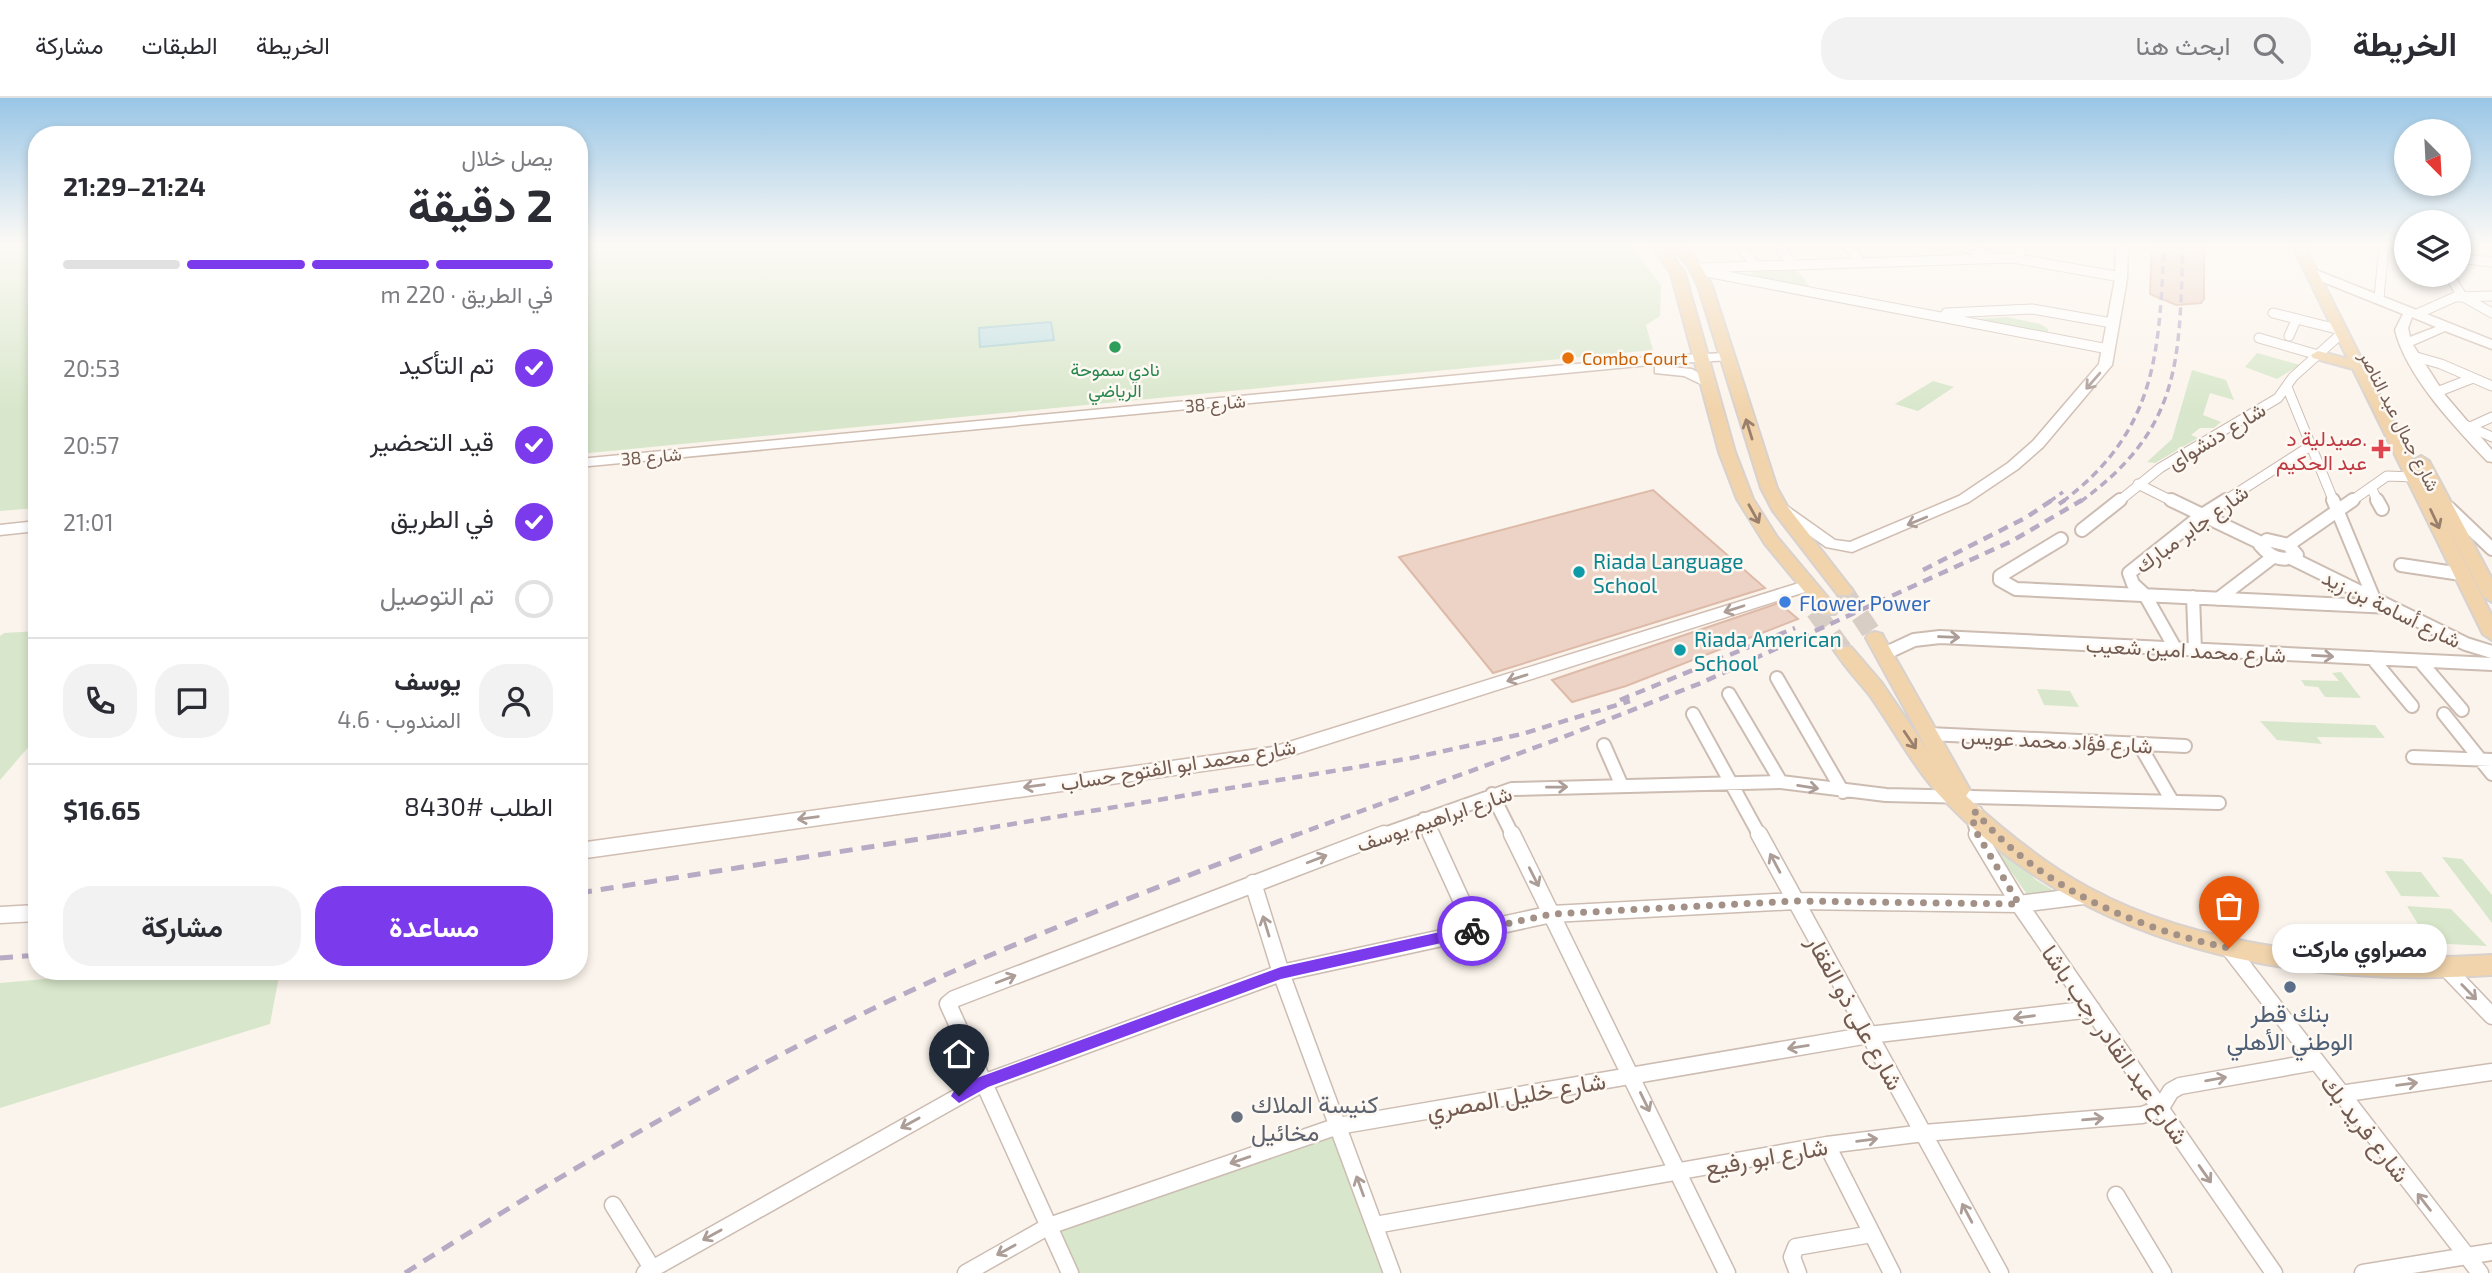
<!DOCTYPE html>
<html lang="ar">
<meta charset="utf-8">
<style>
body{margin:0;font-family:"Exo 2",Vazirmatn,sans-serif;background:#f2f2f3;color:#2b2b33;direction:rtl;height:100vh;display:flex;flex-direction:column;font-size:26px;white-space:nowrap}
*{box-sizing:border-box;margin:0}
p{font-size:23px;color:#7c7c81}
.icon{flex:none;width:38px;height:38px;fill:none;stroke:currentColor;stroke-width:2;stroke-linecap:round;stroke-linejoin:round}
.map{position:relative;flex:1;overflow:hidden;direction:ltr}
.side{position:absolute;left:28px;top:28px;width:560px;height:854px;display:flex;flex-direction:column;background:#fff;border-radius:28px;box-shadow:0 4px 10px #0003;direction:rtl}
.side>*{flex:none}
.needle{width:46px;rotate:156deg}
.buttons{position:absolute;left:2394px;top:21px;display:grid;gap:14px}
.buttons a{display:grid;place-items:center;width:77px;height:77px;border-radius:50%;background:#fff;box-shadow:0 4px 10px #0003;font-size:35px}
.pin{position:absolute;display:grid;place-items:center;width:60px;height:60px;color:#fff;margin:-72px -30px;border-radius:50% 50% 50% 0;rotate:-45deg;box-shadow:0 0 7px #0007}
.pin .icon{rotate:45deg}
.courier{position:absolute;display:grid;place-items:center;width:70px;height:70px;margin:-35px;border:5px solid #7c3aed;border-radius:50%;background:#fff;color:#222;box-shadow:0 2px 9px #0007}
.bubble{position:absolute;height:49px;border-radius:24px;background:#fff;box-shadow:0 4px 10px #0003;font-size:23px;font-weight:700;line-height:49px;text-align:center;direction:rtl}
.headline em{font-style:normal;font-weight:700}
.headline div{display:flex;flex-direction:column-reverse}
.headline{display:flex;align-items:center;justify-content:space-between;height:119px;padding:0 35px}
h1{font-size:46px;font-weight:700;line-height:52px}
.bar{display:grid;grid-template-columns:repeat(4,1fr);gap:10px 7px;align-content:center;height:84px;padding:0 35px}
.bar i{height:9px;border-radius:5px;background:#e1e1e2}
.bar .on{background:#7c3aed}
.bar p{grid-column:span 4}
.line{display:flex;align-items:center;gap:18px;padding:0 35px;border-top:2px solid #e1e1e2}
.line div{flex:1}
.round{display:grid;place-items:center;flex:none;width:74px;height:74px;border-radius:28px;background:#f2f2f3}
ol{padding:0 35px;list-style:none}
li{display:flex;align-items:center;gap:21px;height:77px}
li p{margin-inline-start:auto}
li .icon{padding:7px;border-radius:50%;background:#7c3aed;color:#fff;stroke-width:4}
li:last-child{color:#7c7c81}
li i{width:38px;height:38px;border:4px solid #e1e1e2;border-radius:50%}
.action{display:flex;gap:14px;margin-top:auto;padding:14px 35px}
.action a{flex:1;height:80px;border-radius:28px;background:#7c3aed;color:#fff;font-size:28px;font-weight:700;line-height:80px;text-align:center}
.action a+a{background:#f2f2f3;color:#2b2b33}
header{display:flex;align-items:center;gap:42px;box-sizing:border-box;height:98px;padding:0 35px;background:#fff;border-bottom:2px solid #e1e1e2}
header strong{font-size:33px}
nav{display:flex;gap:38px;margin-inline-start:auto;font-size:24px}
.search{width:490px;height:63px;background:#f2f2f3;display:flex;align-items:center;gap:18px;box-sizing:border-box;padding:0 24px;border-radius:28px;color:#7c7c81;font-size:26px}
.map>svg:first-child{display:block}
.green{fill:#d8e7cb}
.water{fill:#c2e0e3;stroke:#a9cfd3;stroke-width:2}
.building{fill:#edd3c6;stroke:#debaa8;stroke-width:2}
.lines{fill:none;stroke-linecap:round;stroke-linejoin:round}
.primary-tunnel{stroke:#d9cec5;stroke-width:19;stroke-dasharray:19 10;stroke-linecap:butt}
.street-far2-casing{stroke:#ccbcb2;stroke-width:11}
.street-far1-casing{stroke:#ccbcb2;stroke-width:16}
.street-casing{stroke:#ccbcb2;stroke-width:19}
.secondary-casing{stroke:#d1beb3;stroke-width:3}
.primary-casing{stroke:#d8d1ce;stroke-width:4}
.street-far2{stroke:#fff;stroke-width:9}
.street-far1{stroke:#fff;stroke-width:12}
.street{stroke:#fff;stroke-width:16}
.secondary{fill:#fff;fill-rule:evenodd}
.primary{fill:#f1d4ac;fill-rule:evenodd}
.rail-far2{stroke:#b7aac4;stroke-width:3.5;stroke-dasharray:8 5;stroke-linecap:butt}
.rail-far1{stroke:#b7aac4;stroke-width:4.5;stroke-dasharray:10 7;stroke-linecap:butt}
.rail{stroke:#b7aac4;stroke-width:5;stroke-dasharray:13 9;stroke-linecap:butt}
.oneway{stroke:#ac9d97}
.oneway2{stroke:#9a7f6c}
.route{fill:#7c3aed}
.done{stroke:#a39187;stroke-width:7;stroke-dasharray:0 12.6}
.leisure-dot{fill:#2e9e5b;stroke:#fdf8f2;stroke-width:2.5}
.food-dot{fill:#e8710a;stroke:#fdf8f2;stroke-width:2.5}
.health-dot{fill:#e0444e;stroke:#fdf8f2;stroke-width:2.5}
.culture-dot{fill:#0f9aa8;stroke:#fdf8f2;stroke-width:2.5}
.shop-dot{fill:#3f7fe0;stroke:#fdf8f2;stroke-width:2.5}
.service-dot{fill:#5c6f8a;stroke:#fdf8f2;stroke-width:2.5}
.worship-dot{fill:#6b7280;stroke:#fdf8f2;stroke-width:2.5}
.labels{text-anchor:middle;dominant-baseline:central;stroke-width:5;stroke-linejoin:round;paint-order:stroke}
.far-food-label{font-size:18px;fill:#c56008;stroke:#fdf8f2;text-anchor:start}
.far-leisure-label{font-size:18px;fill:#27864d;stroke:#fdf8f2}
.far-street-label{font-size:18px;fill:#745b51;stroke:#fdf8f2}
.street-label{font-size:21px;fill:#745b51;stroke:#fdf8f2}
.health-label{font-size:21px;fill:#be3a42;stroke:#fdf8f2;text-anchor:end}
.culture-label{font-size:21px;fill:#0d838f;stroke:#fdf8f2;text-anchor:start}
.shop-label{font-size:21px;fill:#366cbe;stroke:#fdf8f2;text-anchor:start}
.near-street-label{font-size:24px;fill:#745b51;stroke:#fdf8f2}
.near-service-label{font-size:24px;fill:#4e5e75;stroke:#fdf8f2}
.near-worship-label{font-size:24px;fill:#5b616d;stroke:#fdf8f2;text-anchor:start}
</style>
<header>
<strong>الخريطة</strong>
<div class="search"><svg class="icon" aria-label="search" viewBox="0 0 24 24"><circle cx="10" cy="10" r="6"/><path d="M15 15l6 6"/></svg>ابحث هنا</div>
<nav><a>الخريطة</a><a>الطبقات</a><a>مشاركة</a></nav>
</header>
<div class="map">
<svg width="2492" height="1175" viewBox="0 0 2492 1175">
<rect width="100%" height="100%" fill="#fbf4ec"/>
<!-- green -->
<path class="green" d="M0 147H37V410L0 413Z
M579 147H1630L1661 187 1660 218 1646 227 1653 252 579 356Z
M1754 169H1794L1811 190 1757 181 1750 173Z
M2007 219 2040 226 2048 231V235L1977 221Z
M2257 255 2300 267 2277 281 2245 269Z
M2192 272 2226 282 2234 302 2210 295 2203 317 2221 324 2214 330H2200L2191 337 2198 340 2155 365 2147 364 2172 341Z
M1933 283 1954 289 1918 313 1895 306Z
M37 533V639L0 682V538L4 535Z
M2341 574 2361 600 2325 599 2318 589 2305 588 2301 582 2339 583 2332 575Z
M2037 591 2070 593 2079 609 2044 607Z
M2260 623 2375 627 2385 640 2317 639 2322 646 2277 642Z
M1989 742H1995L2036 782 2061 797 2033 805Z
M2442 759 2462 761 2492 797V825Z
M2385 773 2421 774 2440 799 2401 798Z
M2407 808 2451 811 2487 848 2429 845Z
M133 873H280L270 926 0 1010V885Z
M1338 1028 1391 1175H1068L1051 1132Z"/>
<!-- water -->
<path class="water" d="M1051 224 1054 242 980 249 979 230Z"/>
<!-- building -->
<path class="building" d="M2152 147H2204V201L2201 205 2176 207 2150 196Z
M1653 392 1765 490 1493 575 1399 459Z
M1779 505 1798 521 1626 588 1572 604 1552 582Z"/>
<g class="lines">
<!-- primary-tunnel -->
<path class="primary-tunnel" d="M1844 493 1875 540
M1815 513 1844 553"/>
<defs>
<path id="street-far2" d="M1777 147 1792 165
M1847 147 1861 164
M1957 147 1990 157
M1743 152 1755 167
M2459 160 2492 164
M2019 161 2021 147
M1696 170 2013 160 2121 179
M1706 174 2108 251
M2449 177 2462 198 2492 215
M2379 200 2384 147
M1946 215 2032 211 2112 225
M2273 215 2341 232
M2417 216 2455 199 2492 198
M2289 238 2296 222
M2259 240 2318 257
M2413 258 2441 266 2492 288
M2287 289 2334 404
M2437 294 2473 280
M2463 326 2492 339
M2470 329 2492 319
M2138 386 2174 404
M2371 389 2378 404
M2118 404 2160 370 2278 300 2293 279 2342 235
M2223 404 2312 347
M2350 404 2387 378 2415 379"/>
<path id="street-far1" d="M2171 402 2261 445
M2333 402 2374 501
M2377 402 2382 411
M2449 410 2492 451
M2082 432 2120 402
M2061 441 2000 478V482L2016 491 2391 509
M2267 442 2288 447 2297 457C2283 465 2270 459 2260 447Z
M2288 447 2353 402
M2293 461 2466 546 2492 554
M2401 467 2461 476
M2193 499 2195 552
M2218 501 2273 459
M2175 550 2145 497 2133 486 2129 475 2202 417 2226 402
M1884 556 1914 542 1940 539 2492 566
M2372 560 2412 608
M2420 563 2462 612
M1777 580 1843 694
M1729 596 1781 684
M1693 616 1760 738
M2444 616 2492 676
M1929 636 2185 648
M2139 646 2172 703
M1604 647 1622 688
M2413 659 2492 662
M1492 696 1513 738
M1976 714 1972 716 1978 738
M1424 721 1432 738
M1379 738 1512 691 1781 684 1886 697 2219 705"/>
<path id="street" d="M1431 736 1475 832
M1512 736 1727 1175
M1759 736 2000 1175
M1977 736 2019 806 2274 1175
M1253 785 1281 875 1392 1175
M2229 850 2480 1175
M2445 869 2492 918
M2340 996 2492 974
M1827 1047 1892 1175
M2116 1097 2163 1175
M613 1107 655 1175
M1375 1127 1827 1047 1924 1035 2142 1017 2160 1011 2171 993 2180 988 2315 964
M645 1175 983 985 1281 875 1552 816 1795 803 2019 806 2083 798
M966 1175 1049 1128 1338 1028 1869 937 2092 911
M1070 1175 948 906 954 901 1384 736
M1798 1175 1792 1159 1796 1149 1872 1136
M2363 1175 2492 1154"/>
<path id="secondary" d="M2116 147H2128L2127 181 2112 267 2043 349 2018 371 1969 404 1852 454 1826 449 1777 414 1774 411 1777 408H1787L1835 442 1850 444 1959 398 2008 365 2033 343 2099 266 2115 181Z
M2308 172H2316L2492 242V251L2445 233 2413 247 2445 297 2492 352V364L2487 363C2455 329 2406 278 2395 232L2403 216 2308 178ZM2412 219 2436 229 2410 239 2408 230Z
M1726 255 1731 256V262L1660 266 579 369V361L1660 258Z
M1660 268 1692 271 1716 286 1709 290 1684 278 1655 275V269Z
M37 423V433L0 437V427Z
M1799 485 1807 490 1805 494 1274 663 579 761V745L1273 649Z
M37 807V823L0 825V809Z"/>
<path id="primary" d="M1652 147H1665L1685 176 1735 354 1753 401 1777 439 1835 508 1838 512 1835 516H1823L1765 446 1737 401 1719 354 1671 176Z
M1671 147H1684L1701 168 1712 188 1777 390 1787 408 1850 489 1853 493 1850 497H1838L1773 413 1761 390 1698 188 1689 169Z
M2292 147H2304L2413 363 2421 358 2429 363 2492 481V504L2483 498 2438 410 2492 518V542L2483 536 2353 271 2313 260 2311 257 2318 253 2348 261Z
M1875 534 1882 536 1884 540 1970 692 1966 698C2004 733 2043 765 2089 790 2204 853 2363 865 2492 857V877C2293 890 2087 851 1944 702 1915 672 1895 633 1871 599 1859 583 1845 570 1835 553L1837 549H1851L1881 584 1928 653 1866 540 1868 536Z"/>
</defs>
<!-- street-far2 casing -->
<use href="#street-far2" class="street-far2-casing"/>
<!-- street-far1 casing -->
<use href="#street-far1" class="street-far1-casing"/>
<!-- street casing -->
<use href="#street" class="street-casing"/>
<!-- secondary casing -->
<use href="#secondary" class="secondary-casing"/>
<!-- primary casing -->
<use href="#primary" class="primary-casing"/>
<!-- street-far2 -->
<use href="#street-far2" class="street-far2"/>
<!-- street-far1 -->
<use href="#street-far1" class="street-far1"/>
<!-- street -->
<use href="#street" class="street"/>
<!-- secondary -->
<use href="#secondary" class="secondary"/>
<!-- primary -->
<use href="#primary" class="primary"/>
<!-- rail-far2 -->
<path class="rail-far2" d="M2049 404 2063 394
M2062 404C2157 333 2159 255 2164 147
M2080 404C2182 330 2179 263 2183 147"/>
<!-- rail-far1 -->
<path class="rail-far1" d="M2059 406 2065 402
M1923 472 2027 419 2052 402
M1620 602 1795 530
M940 738 1412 660 1522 636 1630 603
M1293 738 1561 640 1701 585 2012 443 2082 402"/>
<!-- rail -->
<path class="rail" d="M579 795 951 736
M0 860 37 857
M405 1175C575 1067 750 966 934 882 1053 828 1176 782 1298 736"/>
</g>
<!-- one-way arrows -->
<defs><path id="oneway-shaft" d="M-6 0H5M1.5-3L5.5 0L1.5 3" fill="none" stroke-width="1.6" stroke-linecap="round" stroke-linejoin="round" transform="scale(1.75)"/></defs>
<g class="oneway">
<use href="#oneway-shaft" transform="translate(2093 283) rotate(131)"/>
<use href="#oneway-shaft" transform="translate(1917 423) rotate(158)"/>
<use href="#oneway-shaft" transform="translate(1734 511) rotate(162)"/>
<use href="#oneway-shaft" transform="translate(1949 539) rotate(2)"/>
<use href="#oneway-shaft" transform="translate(2323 558) rotate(3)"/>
<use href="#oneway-shaft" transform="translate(1517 580) rotate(162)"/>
<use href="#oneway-shaft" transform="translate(1034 688) rotate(172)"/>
<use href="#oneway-shaft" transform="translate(1557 689) rotate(-1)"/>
<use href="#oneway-shaft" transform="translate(1808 689) rotate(9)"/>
<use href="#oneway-shaft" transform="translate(808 720) rotate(172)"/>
<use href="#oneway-shaft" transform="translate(1317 761) rotate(-21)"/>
<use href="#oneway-shaft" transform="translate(1775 765) rotate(-118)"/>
<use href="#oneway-shaft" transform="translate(1534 779) rotate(63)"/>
<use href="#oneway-shaft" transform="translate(1266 828) rotate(-107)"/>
<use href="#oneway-shaft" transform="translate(1006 881) rotate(-21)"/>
<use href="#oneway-shaft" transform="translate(2469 894) rotate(46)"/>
<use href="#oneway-shaft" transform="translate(2024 919) rotate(173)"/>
<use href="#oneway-shaft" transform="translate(1798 949) rotate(171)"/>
<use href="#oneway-shaft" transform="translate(2216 981) rotate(-10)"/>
<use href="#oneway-shaft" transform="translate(2407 986) rotate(-8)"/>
<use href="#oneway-shaft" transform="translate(1645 1004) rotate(64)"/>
<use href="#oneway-shaft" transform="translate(2093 1021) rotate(-5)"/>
<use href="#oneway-shaft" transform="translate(910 1025) rotate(151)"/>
<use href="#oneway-shaft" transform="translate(1867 1042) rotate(-7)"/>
<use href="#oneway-shaft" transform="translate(1240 1062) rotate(161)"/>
<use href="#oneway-shaft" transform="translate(2205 1076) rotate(55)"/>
<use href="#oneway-shaft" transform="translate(1360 1088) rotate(-110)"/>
<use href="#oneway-shaft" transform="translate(2424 1104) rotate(-128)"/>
<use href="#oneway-shaft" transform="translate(1967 1115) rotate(-118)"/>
<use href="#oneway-shaft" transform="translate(712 1137) rotate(151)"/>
<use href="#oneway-shaft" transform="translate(1006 1152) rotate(151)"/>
</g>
<g class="oneway2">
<use href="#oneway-shaft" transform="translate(1749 331) rotate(-107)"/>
<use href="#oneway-shaft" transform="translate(1754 416) rotate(61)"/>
<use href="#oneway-shaft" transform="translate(2435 421) rotate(65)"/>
<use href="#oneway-shaft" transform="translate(1910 642) rotate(56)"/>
</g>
<!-- sky -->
<linearGradient id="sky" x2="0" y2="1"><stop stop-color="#99c6e6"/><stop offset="0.47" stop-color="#fdfaf6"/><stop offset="1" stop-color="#fdfaf6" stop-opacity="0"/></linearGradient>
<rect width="2492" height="311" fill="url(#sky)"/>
<!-- route -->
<path class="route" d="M1472 827 1479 833 1477 837 1281 881 988 989 959 1005 951 998 954 993 977 980 1281 869Z"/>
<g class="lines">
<!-- done -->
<path class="done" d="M1472 833 1552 816 1795 803 2019 806 1975 732 1972 716 1976 714C2038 789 2135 830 2229 850"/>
</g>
<!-- markers -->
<circle class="leisure-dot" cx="1115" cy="249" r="7"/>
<circle class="food-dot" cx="1568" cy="260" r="7"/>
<path class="health-dot" d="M2377.5 340.5h7v7h7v7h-7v7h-7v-7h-7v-7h7z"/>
<g class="culture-dot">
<circle cx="1579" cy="474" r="7"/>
<circle cx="1680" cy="552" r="7"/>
</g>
<circle class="shop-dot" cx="1785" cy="504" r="7"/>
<circle class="service-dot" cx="2290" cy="889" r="7"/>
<circle class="worship-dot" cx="1237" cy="1019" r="7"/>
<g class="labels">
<!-- far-food labels -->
<g class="far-food-label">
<text x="1582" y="260">Combo Court</text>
</g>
<!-- far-leisure labels -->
<g class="far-leisure-label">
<text x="1115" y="271">نادي سموحة<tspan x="1115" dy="21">الرياضي</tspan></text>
</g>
<!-- far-street labels -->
<g class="far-street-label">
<text transform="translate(1215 305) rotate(-5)">شارع 38</text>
<text transform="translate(2400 323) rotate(63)">شارع جمال عبد الناصر</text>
<text transform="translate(651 358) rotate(-5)">شارع 38</text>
</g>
<!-- street labels -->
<g class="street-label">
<text transform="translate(2216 337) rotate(-31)">شارع دنشواى</text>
<text transform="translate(2191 430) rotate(-36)">شارع جابر مبارك</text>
<text transform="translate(2392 510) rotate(26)">شارع أسامة بن زيد</text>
<text transform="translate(2186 551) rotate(3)">شارع محمد امين شعيب</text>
<text transform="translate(2057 642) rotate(3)">شارع فؤاد محمد عويس</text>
<text transform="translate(1178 666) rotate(-9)">شارع محمد ابو الفتوح حساب</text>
<text transform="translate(1434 720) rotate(-19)">شارع ابراهيم يوسف</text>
</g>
<!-- health labels -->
<g class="health-label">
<text x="2367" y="339">صيدلية د.<tspan x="2367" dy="24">عبد الحكيم</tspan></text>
</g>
<!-- culture labels -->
<g class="culture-label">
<text x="1593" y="462">Riada Language<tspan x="1593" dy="24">School</tspan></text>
<text x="1694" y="540">Riada American<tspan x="1694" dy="24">School</tspan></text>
</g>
<!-- shop labels -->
<g class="shop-label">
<text x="1799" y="504">Flower Power</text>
</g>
<!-- near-street labels -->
<g class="near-street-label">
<text transform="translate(1856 914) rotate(61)">شارع على ذو الفقار</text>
<text transform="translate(2116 946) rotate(55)">شارع عبد القادر رجب باشا</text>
<text transform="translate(1516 997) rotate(-10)">شارع خليل المصري</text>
<text transform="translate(2366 1030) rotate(52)">شارع فريد بك</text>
<text transform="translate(1766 1058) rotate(-10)">شارع ابو رفيع</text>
</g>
<!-- near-service labels -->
<g class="near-service-label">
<text x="2290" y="914">بنك قطر<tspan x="2290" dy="28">الوطني الأهلي</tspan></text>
</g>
<!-- near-worship labels -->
<g class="near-worship-label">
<text x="1251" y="1005">كنيسة الملاك<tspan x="1251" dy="28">مخائيل</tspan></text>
</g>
</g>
</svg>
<div class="buttons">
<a><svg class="needle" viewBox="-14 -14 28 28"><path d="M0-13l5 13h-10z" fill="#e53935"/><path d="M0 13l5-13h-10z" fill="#7c7c81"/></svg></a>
<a><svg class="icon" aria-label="layers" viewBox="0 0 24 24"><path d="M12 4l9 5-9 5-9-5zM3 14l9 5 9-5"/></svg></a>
</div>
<div class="pin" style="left:2229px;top:850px;background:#ea580c"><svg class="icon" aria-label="bag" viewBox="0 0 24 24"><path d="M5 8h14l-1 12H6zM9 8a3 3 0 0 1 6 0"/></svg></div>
<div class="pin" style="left:959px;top:998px;background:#1f2937"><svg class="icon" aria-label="home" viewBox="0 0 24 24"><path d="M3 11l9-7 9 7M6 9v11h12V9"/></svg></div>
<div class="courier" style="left:1472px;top:833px"><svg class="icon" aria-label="bike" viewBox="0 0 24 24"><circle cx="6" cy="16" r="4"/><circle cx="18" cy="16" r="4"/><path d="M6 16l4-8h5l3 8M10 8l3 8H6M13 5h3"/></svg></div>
<div class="bubble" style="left:2272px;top:826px;width:175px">مصراوي ماركت</div>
<section class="side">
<div class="headline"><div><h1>2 دقيقة</h1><p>يصل خلال</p></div><em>21:24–21:29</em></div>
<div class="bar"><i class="on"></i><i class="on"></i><i class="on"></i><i></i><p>في الطريق · 220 m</p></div>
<ol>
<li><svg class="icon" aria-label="check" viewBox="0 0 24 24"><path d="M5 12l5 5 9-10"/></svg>تم التأكيد<p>20:53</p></li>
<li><svg class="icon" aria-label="check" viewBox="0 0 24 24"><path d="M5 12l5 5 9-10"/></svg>قيد التحضير<p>20:57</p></li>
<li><svg class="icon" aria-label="check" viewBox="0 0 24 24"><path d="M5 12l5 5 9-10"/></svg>في الطريق<p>21:01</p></li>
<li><i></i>تم التوصيل</li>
</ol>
<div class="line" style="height:126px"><a class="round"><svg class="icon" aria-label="person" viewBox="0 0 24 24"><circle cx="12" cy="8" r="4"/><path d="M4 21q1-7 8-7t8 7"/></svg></a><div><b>يوسف</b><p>المندوب · 4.6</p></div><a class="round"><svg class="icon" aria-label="chat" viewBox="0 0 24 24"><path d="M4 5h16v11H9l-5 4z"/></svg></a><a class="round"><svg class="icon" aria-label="phone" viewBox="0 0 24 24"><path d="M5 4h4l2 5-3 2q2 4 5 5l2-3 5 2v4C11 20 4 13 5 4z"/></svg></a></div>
<div class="line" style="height:91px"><div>الطلب #8430</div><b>$16.65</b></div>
<div class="action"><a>مساعدة</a><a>مشاركة</a></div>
</section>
</div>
